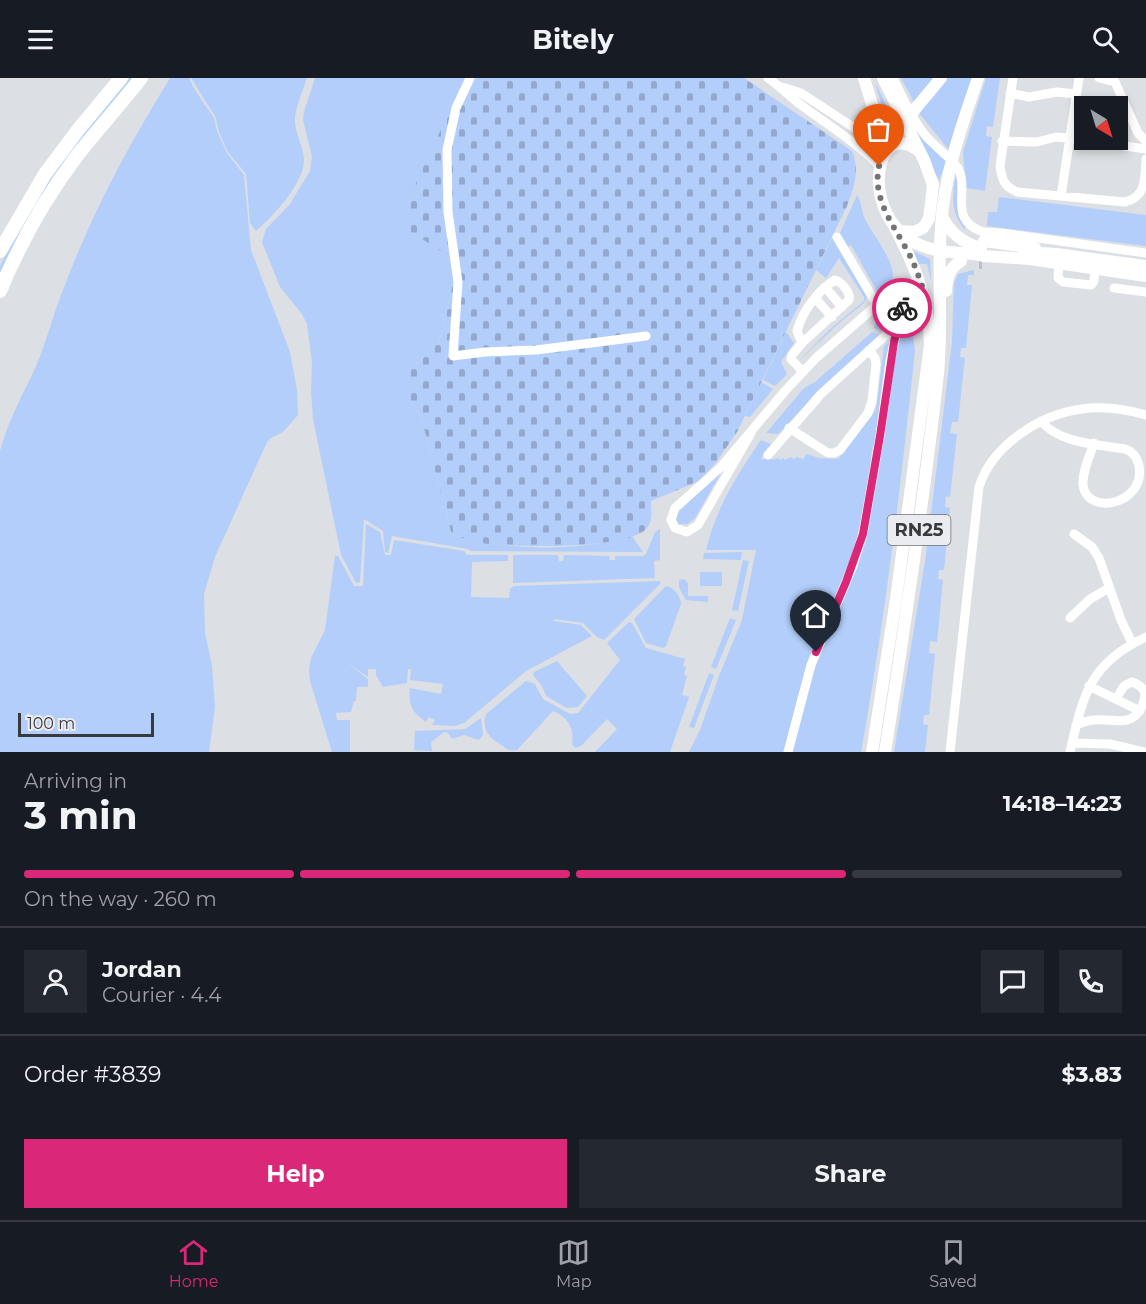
<!DOCTYPE html>
<meta charset="utf-8">
<style>
body{margin:0;font-family:Montserrat,sans-serif;background:#242831;color:#f1f3f6;height:100vh;display:flex;flex-direction:column;font-size:22px;white-space:nowrap}
*{box-sizing:border-box;margin:0}
p{font-size:20px;color:#9ea1a6}
.icon{flex:none;width:33px;height:33px;fill:none;stroke:currentColor;stroke-width:2;stroke-linecap:round;stroke-linejoin:round}
.map{position:relative;height:674px;overflow:hidden}
.details{display:flex;flex-direction:column;background:#171b24;flex:1}
.details>*{flex:none}
.needle{width:39px;rotate:142deg}
.fabs{position:absolute;left:1074px;top:18px;display:grid;gap:12px}
.fabs a{display:grid;place-items:center;width:54px;height:54px;border-radius:0px;background:#171b24;box-shadow:0 3px 9px #0003;font-size:30px}
.scale{position:absolute;left:18px;bottom:15px;width:136px;box-sizing:border-box;padding-left:6px;border:3px solid #393a3c;border-top:0;font-size:16px;line-height:21px;white-space:nowrap;color:#393a3c;-webkit-text-stroke:4px #eaecf1;paint-order:stroke}
.pin{position:absolute;display:grid;place-items:center;width:51px;height:51px;color:#fff;margin:-62px -26px;border-radius:50% 50% 50% 0;rotate:-45deg;box-shadow:0 0 6px #0007}
.pin .icon{rotate:45deg}
.courier{position:absolute;display:grid;place-items:center;width:60px;height:60px;margin:-30px;border:4px solid #db2777;border-radius:50%;background:#fff;color:#222;box-shadow:0 2px 8px #0007}
.overview em{font-style:normal;font-weight:700}
.overview div{display:flex;flex-direction:column-reverse}
.overview{display:flex;align-items:center;justify-content:space-between;height:102px;padding:0 24px}
h1{font-size:39px;font-weight:700;line-height:45px}
.bar{display:grid;grid-template-columns:repeat(4,1fr);gap:9px 6px;align-content:center;height:72px;padding:0 24px}
.bar i{height:8px;border-radius:4px;background:#363941}
.bar .active{background:#db2777}
.bar p{grid-column:span 4}
.line{display:flex;align-items:center;gap:15px;padding:0 24px;border-top:2px solid #363941}
.line div{flex:1}
.round{display:grid;place-items:center;flex:none;width:63px;height:63px;border-radius:0px;background:#242831}
.button{display:flex;gap:12px;margin-top:auto;padding:12px 24px}
.button a{flex:1;height:69px;border-radius:0px;background:#db2777;color:#fff;font-size:24px;font-weight:700;line-height:69px;text-align:center}
.button a+a{background:#242831;color:#f1f3f6}
header{display:flex;justify-content:space-between;align-items:center;height:78px;padding:0 24px;background:#171b24;font-size:27px;font-weight:700}
.menu{display:flex;justify-content:space-around;align-items:center;height:84px;border-top:2px solid #363941;background:#171b24;font-size:16px;color:#9ea1a6}
.menu a{display:grid;justify-items:center;gap:3px}
.menu .active{color:#db2777}
.map>svg:first-child{display:block}
.green{fill:#b3cefb}
.cemetery{fill:url(#cemetery-stones)}
.lines{fill:none;stroke-linecap:round;stroke-linejoin:round}
.major-tunnel{stroke:#bbbec2;stroke-width:12;stroke-dasharray:12 6;stroke-linecap:butt}
.minor{stroke:#fff;stroke-width:9}
.major{stroke:#fff;stroke-width:12}
.highway{stroke:#fff;stroke-width:14}
.done{stroke:#727476;stroke-width:6;stroke-dasharray:0 10.8}
.route{stroke:#db2777;stroke-width:8}
.labels{text-anchor:middle;dominant-baseline:central;stroke-width:4.5;stroke-linejoin:round;paint-order:stroke}
.shield{fill:#eaecf1;stroke:#6e6f72;stroke-width:1.5}
.shield-label{font-size:18px;font-weight:bold;fill:#393a3c}
</style>
<header><svg class="icon" aria-label="menu" viewBox="0 0 24 24"><path d="M4 6h16M4 12h16M4 18h16"/></svg>Bitely<svg class="icon" aria-label="search" viewBox="0 0 24 24"><circle cx="10" cy="10" r="6"/><path d="M15 15l6 6"/></svg></header>
<div class="map">
<svg width="1146" height="674" viewBox="0 0 1146 674">
<defs>
<pattern id="cemetery-stones" width="16" height="16" patternUnits="userSpaceOnUse" patternTransform="scale(1.5)"><rect width="16" height="16" fill="#b3cefb"/><path d="M2 7V4a2 2 0 0 1 4 0v3zM10 15v-3a2 2 0 0 1 4 0v3z" fill="#93a8cc"/></pattern>
</defs>
<rect width="100%" height="100%" fill="#dcdfe3"/>
<!-- green -->
<path class="green" d="M130 0H133L50 104 18 158 0 195V188L6 176 48 102 86 52Z
M170 0H189L195 12 214 40 217 53 227 75 244 97 251 172 290 274 297 312 298 337 283 354 271 360 267 364 215 479 204 516 205 555 212 588 215 629 209 674H0V373C10 337 25 314 39 281 48 258 54 234 63 212 91 137 128 68 170 0Z
M191 0H307C303 13 296 27 295 40 294 54 303 67 304 81 305 104 273 139 256 153L250 145 246 96 228 74 219 54 216 40Z
M315 0H465L409 124 452 180 455 197 439 264 407 295V317L421 339 452 457C508 473 576 474 632 458L643 474 470 473 468 471 392 458 388 475 385 474 383 453 364 441 360 504 356 505 341 477 313 341 311 312 312 284 307 246 302 236 280 209 262 164 266 151 290 126 310 93 312 79 303 42 304 34Z
M901 0H934L914 24Z
M947 0H973L949 72 919 35Z
M986 0H1000L993 49 987 48 986 58 992 59 985 113 966 110 963 74Z
M875 4 892 39 884 46 882 29Z
M910 46 947 82 939 102Z
M956 94 967 147 964 151C949 131 953 118 956 94Z
M857 117C862 124 861 135 866 143 873 157 898 187 892 203 890 209 884 212 878 215L851 167 845 170 840 155Z
M999 119 1146 137V168L987 148 988 134H997Z
M832 160 868 220H866L864 225 838 246 798 284 829 252 864 223V219L839 180 826 200 816 192Z
M915 174 930 181 931 203 927 186H918L913 175Z
M974 192V197H968L967 207H972L966 270H961L960 279 965 280 958 344H952L950 355 957 356 950 419 946 418 945 429 950 430 944 492H939L938 501 943 502 937 564 930 563 929 575 935 576 929 637H924L923 646 928 647 925 674H894L926 477 952 264 954 205 958 196Z
M887 230 892 232V240L881 253 874 250 878 237Z
M907 241 913 259 915 272C901 407 885 541 861 674H791L807 613 820 575 842 522 885 356 897 269 904 242Z
M786 254 794 265 781 284 787 296 775 308 763 302Z
M872 254 882 258 824 308 778 356 766 355 804 310 815 304Z
M889 264 875 364 872 371 868 410 854 471 810 580 784 674H689L700 652 719 598 742 542 756 472H706C716 430 737 397 761 362L771 366 761 380 763 382 765 380 768 382 770 380 772 382 778 380 781 382 783 380 785 382 791 379 794 381 796 379 803 381 807 376 819 380 838 381 876 332 884 268Z
M761 304 773 311 750 339 745 338Z
M725 388 695 440 687 446H679L676 441 677 435Z
M366 446 380 454 385 477H391L394 462 464 473 467 477H508V483L472 484 471 519 509 520 510 511 514 508 660 503 661 505 604 562 597 559 583 545 554 541V543L581 547 592 558 526 593 464 645 455 648 432 647 435 642 429 639 426 644C412 634 408 627 410 610L441 616 443 606 410 602 411 591H408L407 605 383 609 376 597V591H368V599L347 585 368 601V609H357L356 623H354L351 634 336 635 337 642H350V674H332L310 603 309 591 311 580 325 552 335 478H338L354 508H363Z
M660 451V482L654 483 655 500 513 505V477H558L559 483H563L564 477 609 478 610 482H615V478H643L646 476 655 454Z
M742 474 741 482 703 481 704 475Z
M743 482 749 483 738 533 732 532Z
M700 494H722V508H700Z
M684 501 688 505V518H708V524L686 522 679 510V502Z
M666 508C673 509 681 518 681 526L666 568 663 570 646 565 634 541Z
M730 540 736 542 716 591 711 589Z
M629 544 632 545 646 570 685 581 683 588 686 589 684 597 687 598 682 617 689 619 670 674H595L617 651 607 641 581 668 575 670 572 666C574 650 569 640 553 633L517 672C510 673 508 672 503 668 490 660 481 653 486 636L526 603 535 606 543 621 570 636 578 635 620 582 607 565Z
M557 583 587 618 578 629 567 630 546 618 542 608 533 597 534 594Z
M709 595 714 597 694 650 689 649Z
M481 640 483 657 479 662 464 657 452 661 448 655 444 654 431 664 432 673 414 672 415 653 465 651Z"/>
<!-- cemetery -->
<path class="cemetery" d="M465 0H744L852 73C860 93 854 109 847 128L737 354 715 386 699 403 651 423C651 431 653 443 647 450 629 472 517 469 488 466 476 464 464 460 452 457L421 339 407 317V295L439 264 455 197 452 180 408 152 410 118Z"/>
<g class="lines">
<!-- major-tunnel -->
<path class="major-tunnel" d="M979 185H982"/>
<!-- minor -->
<path class="minor" d="M470 0 456 30 447 72 448 134 458 204 453 278 485 274 536 272 646 258
M768 0C780 8 789 18 801 27 828 47 856 64 879 88
M893 0C903 19 911 40 925 57 933 67 953 82 958 90 970 112 947 142 983 154
M1013 0 1000 88C1002 102 1004 108 1017 114L1125 124C1146 119 1145 101 1146 81
M1099 0 1115 4 1138 55 1146 63
M782 9 801 15 859 53 882 61
M1010 15 1029 19 1057 14 1076 16
M1118 37 1130 38
M1002 63 1037 64 1056 59 1069 60 1146 71
M1061 118 1079 0
M986 154 1001 155 1146 175
M837 159 877 227
M1059 186 1058 200 1063 204 1091 207 1094 203 1095 191
M835 202C842 204 851 215 849 222L802 265 797 253C802 234 818 212 835 202Z
M825 209 842 229
M1114 210 1146 214
M815 220 832 239
M802 265 792 277 791 281 803 294
M1041 343C1060 366 1097 366 1125 371 1134 374 1137 380 1139 388 1146 426 1087 439 1083 407 1082 393 1090 378 1094 365
M789 350 828 375H834L840 372 868 335 872 323 876 286 875 280 869 272
M751 355 698 447 687 454 675 450 671 442 675 430 721 389 785 313 816 280 877 227 889 219 914 211
M768 377 821 316 898 246
M1074 456 1092 469 1099 480 1121 542 1132 565
M1070 540 1090 521 1109 510
M1089 608 1140 633
M1076 647C1082 645 1088 642 1094 642 1111 640 1132 650 1141 630 1143 626 1145 621 1145 616 1144 610 1138 606 1132 604L1124 608 1116 621
M1072 665 1110 666 1144 674
M788 674 811 587 853 488 863 456 880 358 890 283 901 235 904 224 910 216 922 208
M950 674 977 427C978 421 978 414 979 409 992 367 1041 336 1082 331 1103 328 1125 331 1146 337
M1070 674C1083 618 1089 585 1146 559"/>
<!-- major -->
<path class="major" d="M864 0 875 36 882 80
M883 0 924 82 933 107 929 141 923 150 914 154 901 153
M886 73 896 54 941 0
M920 74C874 35 857 141 920 167 938 175 960 174 980 177
M942 138C950 155 962 165 981 170
M984 163 1035 170
M1025 174 1056 176 1146 188
M983 178 1030 181 1146 198
M946 213C947 200 949 190 961 183
M872 674 896 521 930 267C929 218 914 186 892 144
M885 674C905 548 924 422 938 295 943 247 937 198 941 150 944 97 961 49 978 0"/>
<!-- highway -->
<path class="highway" d="M0 173 45 96 78 52 121 0
M0 213C20 165 45 120 76 79 97 52 120 27 141 0"/>
</g>
<g class="lines">
<!-- done -->
<path class="done" d="M879 88C872 121 893 146 908 174 914 185 918 196 922 208L910 216 902 230"/>
<!-- route -->
<path class="route" d="M816 574 846 504 863 456 880 358 894 264 902 230"/>
</g>
<g class="labels">
<!-- shield labels -->
<rect class="shield" x="887.5" y="437" width="63" height="30" rx="4.5"/>
<g class="shield-label">
<text x="919" y="452">RN25</text>
</g>
</g>
</svg>
<div class="fabs">
<a><svg class="needle" viewBox="-14 -14 28 28"><path d="M0-13l5 13h-10z" fill="#e53935"/><path d="M0 13l5-13h-10z" fill="#9ea1a6"/></svg></a>
</div>
<div class="scale">100 m</div>
<div class="pin" style="left:879px;top:88px;background:#ea580c"><svg class="icon" aria-label="bag" viewBox="0 0 24 24"><path d="M5 8h14l-1 12H6zM9 8a3 3 0 0 1 6 0"/></svg></div>
<div class="pin" style="left:816px;top:574px;background:#1f2937"><svg class="icon" aria-label="home" viewBox="0 0 24 24"><path d="M3 11l9-7 9 7M6 9v11h12V9"/></svg></div>
<div class="courier" style="left:902px;top:230px"><svg class="icon" aria-label="bike" viewBox="0 0 24 24"><circle cx="6" cy="16" r="4"/><circle cx="18" cy="16" r="4"/><path d="M6 16l4-8h5l3 8M10 8l3 8H6M13 5h3"/></svg></div>
</div>
<section class="details">
<div class="overview"><div><h1>3 min</h1><p>Arriving in</p></div><em>14:18–14:23</em></div>
<div class="bar"><i class="active"></i><i class="active"></i><i class="active"></i><i></i><p>On the way · 260 m</p></div>
<div class="line" style="height:108px"><a class="round"><svg class="icon" aria-label="person" viewBox="0 0 24 24"><circle cx="12" cy="8" r="4"/><path d="M4 21q1-7 8-7t8 7"/></svg></a><div><b>Jordan</b><p>Courier · 4.4</p></div><a class="round"><svg class="icon" aria-label="chat" viewBox="0 0 24 24"><path d="M4 5h16v11H9l-5 4z"/></svg></a><a class="round"><svg class="icon" aria-label="phone" viewBox="0 0 24 24"><path d="M5 4h4l2 5-3 2q2 4 5 5l2-3 5 2v4C11 20 4 13 5 4z"/></svg></a></div>
<div class="line" style="height:78px"><div>Order #3839</div><b>$3.83</b></div>
<div class="button"><a>Help</a><a>Share</a></div>
</section>
<nav class="menu">
<a class="active"><svg class="icon" aria-label="home" viewBox="0 0 24 24"><path d="M3 11l9-7 9 7M6 9v11h12V9"/></svg>Home</a>
<a><svg class="icon" aria-label="map" viewBox="0 0 24 24"><path d="M3 6l6-2 6 2 6-2v14l-6 2-6-2-6 2zM9 4v14M15 6v14"/></svg>Map</a>
<a><svg class="icon" aria-label="saved" viewBox="0 0 24 24"><path d="M7 4h10v16l-5-4-5 4z"/></svg>Saved</a>
</nav>
